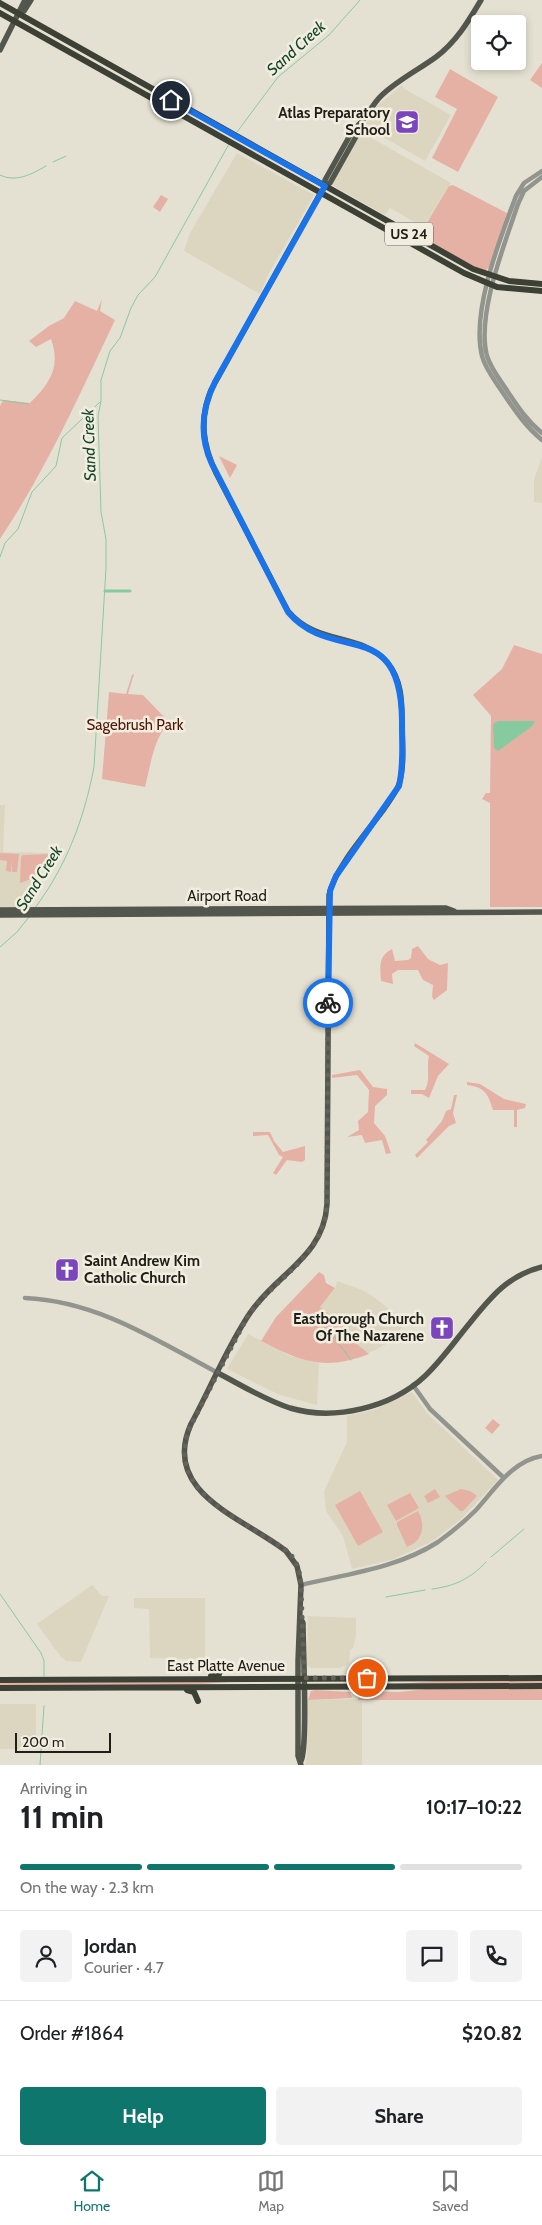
<!DOCTYPE html>
<meta charset="utf-8">
<style>
body{margin:0;font-family:Cabin,sans-serif;background:#f2f2f2;color:#202124;height:100vh;display:flex;flex-direction:column;font-size:19px;white-space:nowrap}
*{box-sizing:border-box;margin:0}
p{font-size:16px;color:#757577}
.icon{flex:none;width:28px;height:28px;fill:none;stroke:currentColor;stroke-width:2;stroke-linecap:round;stroke-linejoin:round}
.map{position:relative;height:1765px;overflow:hidden}
.sheet{display:flex;flex-direction:column;background:#fff;flex:1}
.sheet>*{flex:none}
.buttons{position:absolute;left:471px;top:15px;display:grid;gap:10px}
.buttons a{display:grid;place-items:center;width:55px;height:55px;border-radius:5px;background:#fff;box-shadow:0 2px 8px #0003;font-size:25px}
.scale{position:absolute;left:15px;bottom:12px;width:96px;box-sizing:border-box;padding-left:5px;border:2px solid #1f1e19;border-top:0;font-size:14px;line-height:18px;white-space:nowrap;color:#1f1e19;-webkit-text-stroke:4px #f2eedf;paint-order:stroke}
.pin{position:absolute;display:grid;place-items:center;width:42px;height:42px;color:#fff;margin:-21px;border:2px solid #fff;border-radius:50%;box-shadow:0 1px 5px #0007}
.courier{position:absolute;display:grid;place-items:center;width:50px;height:50px;margin:-25px;border:4px solid #1a73e8;border-radius:50%;background:#fff;color:#222;box-shadow:0 1px 6px #0007}
.summary em{font-style:normal;font-weight:800}
.summary div{display:flex;flex-direction:column-reverse}
.summary{display:flex;align-items:center;justify-content:space-between;height:85px;padding:0 20px}
h1{font-size:32px;font-weight:800;line-height:38px}
.bar{display:grid;grid-template-columns:repeat(4,1fr);gap:8px 5px;align-content:center;height:60px;padding:0 20px}
.bar i{height:6px;border-radius:4px;background:#e0e0e0}
.bar .current{background:#0f766e}
.bar p{grid-column:span 4}
.line{display:flex;align-items:center;gap:12px;padding:0 20px;border-top:1px solid #e0e0e0}
.line div{flex:1}
.round{display:grid;place-items:center;flex:none;width:52px;height:52px;border-radius:5px;background:#f2f2f2}
.action{display:flex;gap:10px;margin-top:auto;padding:10px 20px}
.action a{flex:1;height:58px;border-radius:5px;background:#0f766e;color:#fff;font-size:20px;font-weight:800;line-height:58px;text-align:center}
.action a+a{background:#f2f2f2;color:#202124}
.menu{display:flex;justify-content:space-around;align-items:center;height:70px;border-top:1px solid #e0e0e0;background:#fff;font-size:14px;color:#757577}
.menu a{display:grid;justify-items:center;gap:2px}
.menu .current{color:#0f766e}
.map>svg:first-child{display:block}
.built{fill:#dcd5c0}
.green{fill:#e6b1a5}
.water{fill:#88ca9f}
.lines{fill:none;stroke-linecap:round;stroke-linejoin:round}
.stream{stroke:#88ca9f;stroke-width:1}
.canal{stroke:#88ca9f;stroke-width:3}
.minor{stroke:#92948e;stroke-width:4.5}
.major{stroke:#52564c;stroke-width:5.5}
.highway{stroke:#3c4035;stroke-width:6}
.done{stroke:#64625a;stroke-width:5;stroke-dasharray:0 9}
.route{stroke:#1a73e8;stroke-width:6}
.labels{text-anchor:middle;dominant-baseline:central;stroke-width:5;stroke-linejoin:round;paint-order:stroke}
.shield{fill:#f2eedf;stroke:#5e5c54;stroke-width:1}
.shield-label{font-size:14px;font-weight:bold;fill:#1f1e19}
.poi-label{font-size:15px;font-weight:bold;fill:#1f1e19;stroke:#f2eedf;text-anchor:end}
.park-label{font-size:15px;fill:#531308;stroke:#f2eedf}
.street-label{font-size:15px;fill:#1f1e19;stroke:#f2eedf}
.water-label{font-size:16px;font-style:italic;fill:#14462a;stroke:#f2eedf}
</style>
<div class="map">
<svg width="542" height="1765" viewBox="0 0 542 1765">
<rect width="100%" height="100%" fill="#e5e1d2"/>
<!-- built -->
<path class="built" d="M402 85 405 89 451 115 425 161 364 126 378 105Z
M361 132 451 183 423 227 390 208 385 215 332 185Z
M237 153 314 195 269 273 260 294 184 251 190 233Z
M542 457V503L534 502V479Z
M0 805H5L3 852 52 853 18 908H0Z
M337 1281 362 1290 374 1297 405 1322V1324L389 1342 379 1348 357 1358 319 1307 335 1289Z
M248 1334 290 1356 319 1363 317 1405 280 1395 227 1369Z
M412 1392 427 1413 498 1480 460 1520 431 1542 391 1560 352 1569 343 1536 326 1511 324 1491 347 1442V1416L374 1410Z
M92 1585 102 1596H109L81 1662 66 1661 61 1657 37 1624Z
M134 1598H205V1659L150 1658 149 1609 134 1608Z
M308 1616 356 1618V1635L353 1648 350 1650 349 1664 340 1668H311L307 1665Z
M351 1699 362 1701V1765H305L307 1757V1700Z
M0 1704H36V1749H0Z"/>
<!-- green -->
<path class="green" d="M542 63V88L530 80Z
M450 69 498 97 458 172 432 158 457 109 435 97Z
M453 185 507 213 489 267 484 272 434 245 420 234 449 186Z
M161 195 168 199 160 212 153 207Z
M102 299 100 311 115 320C80 394 46 470 0 539V406L3 400 30 403C50 383 61 367 51 339L36 347 29 341 49 326 64 318 75 301 97 311Z
M219 456 237 465 230 478Z
M514 645 542 654V907H490V803L482 799 486 793H490L491 716 473 695 502 669Z
M134 674 128 694 143 695 169 722C153 740 151 764 145 787L102 779 109 692 126 694 132 675Z
M0 853 19 854 17 872H12V861L11 872 6 871 7 861 0 860Z
M50 854 34 878 20 883 21 857 23 855Z
M418 946 428 959 440 965 448 963 447 990 434 1000 432 997 433 985 423 980 418 970H398L392 974 393 984 381 981C380 967 378 956 392 949L395 961 408 960 411 958 412 949Z
M415 1043 449 1064 438 1076 429 1098 422 1094H411V1090H425C431 1080 426 1067 429 1056L414 1046Z
M360 1070 373 1087 387 1089V1095L375 1106 374 1123 385 1136 391 1153 386 1154 382 1140 365 1143 362 1135 347 1137 359 1130 358 1121 368 1112 369 1090 357 1075 332 1078V1075Z
M467 1082 480 1084 504 1099 526 1104 525 1108 517 1110V1127H514V1110H493C488 1094 485 1087 467 1085Z
M454 1095H457L453 1113 456 1123 449 1126 417 1158 415 1155 428 1142 426 1140 442 1121 446 1111 451 1109Z
M253 1132H270L274 1141 283 1152 305 1146V1160L302 1162 287 1160 276 1175 273 1173 283 1157 279 1155 268 1135 253 1136Z
M319 1272 324 1275 326 1283 335 1288 320 1307 343 1326V1328L350 1334 348 1337 369 1354C325 1371 301 1362 261 1341L276 1317Z
M493 1419 500 1425 492 1434 485 1428Z
M435 1489 440 1497 428 1503 424 1496Z
M461 1489 470 1491 477 1496 463 1511H460L445 1496Z
M360 1491 383 1532 358 1546 335 1505Z
M410 1493 419 1508 396 1521 387 1505Z
M418 1511C426 1525 423 1541 407 1547L397 1525V1522Z
M542 1679V1683L397 1684 448 1680Z
M229 1682 190 1685 0 1686V1683Z
M427 1689H542V1700H358V1694L362 1691 399 1692Z
M316 1690 350 1692 352 1698 308 1700 311 1691Z"/>
<!-- water -->
<path class="water" d="M498 721H532L535 722 531 727 498 751 494 748 493 724Z"/>
<g class="lines">
<!-- stream -->
<path class="stream" d="M237 132 278 77 329 35 360 0
M53 162 66 156
M0 175C16 183 32 174 46 166
M0 400 28 404
M0 557 5 543 18 529 32 492 56 466 62 438 100 402
M35 908C67 865 84 819 94 767L106 568V539L101 512 98 416 101 401V380L110 351 120 338 131 308 138 295 155 277 229 144
M0 947 17 932 29 917
M330 1315C331 1339 339 1343 351 1360
M491 1557 524 1529
M432 1589C455 1586 470 1579 486 1562
M0 1594 41 1653 44 1661V1676
M386 1597 425 1590
M40 1765 44 1706"/>
<!-- canal -->
<path class="canal" d="M105 591H130"/>
<!-- minor -->
<path class="minor" d="M542 171 524 183 516 196C500 239 471 311 482 356 486 371 497 383 505 396 516 412 526 427 542 440
M542 177 524 191 518 204C505 243 476 315 487 356 491 369 501 381 508 392 518 407 528 422 542 433
M25 1298C97 1301 156 1340 218 1373
M413 1385 430 1409 504 1478
M301 1585C347 1574 398 1568 438 1542 452 1532 464 1522 476 1510 495 1489 512 1461 542 1456"/>
<!-- major -->
<path class="major" d="M19 13 24 11 31 0
M0 50 25 0
M325 186V180L353 130C365 122 371 105 382 95 398 80 418 70 436 57 456 42 468 22 481 0
M325 186 330 183 358 133V127
M0 910 446 908 454 911
M0 915 542 912
M218 1373C241 1385 265 1400 290 1408 334 1421 391 1408 425 1376 441 1361 455 1341 469 1324 490 1298 508 1275 542 1267
M301 1761C308 1748 303 1645 303 1623L301 1619
M301 1765 298 1756V1661L301 1585 297 1566 286 1551C244 1518 160 1493 191 1424 211 1387 227 1347 250 1313 277 1273 324 1257 327 1204L329 895C334 869 367 832 384 809 389 801 396 793 399 784 405 765 402 742 402 723 402 701 402 680 387 662 360 632 317 646 288 611L216 473C203 445 199 419 211 390L321 192"/>
<!-- highway -->
<path class="highway" d="M0 3 473 269 509 281 542 284
M0 13 464 273 497 287 542 291
M211 1676 219 1674 222 1662
M0 1680 542 1678
M0 1688 542 1686
M187 1690 194 1692 198 1701"/>
</g>
<g class="lines">
<!-- done -->
<path class="done" d="M328 1003 327 1204C324 1258 273 1277 246 1319L191 1425C164 1485 226 1511 267 1538 276 1544 288 1550 294 1559 299 1567 300 1576 301 1585L304 1678H367"/>
<!-- route -->
<path class="route" d="M171 100 325 186 215 382C202 408 199 436 212 464L288 612C333 665 401 614 402 721 402 742 404 765 399 786L336 876 330 891 328 1003"/>
</g>
<!-- icons -->
<defs>
<symbol id="school-square" viewBox="-11 -11 22 22"><rect x="-9" y="-9" width="18" height="18" rx="4" fill="#7a45bd" stroke="#f2eedf"/><path d="M0-5L7-2L0 1L-7-2ZM-4 1L0 2.5L4 1V4Q0 6-4 4Z" fill="#fff"/></symbol>
<symbol id="church-square" viewBox="-11 -11 22 22"><rect x="-9" y="-9" width="18" height="18" rx="4" fill="#7a45bd" stroke="#f2eedf"/><path d="M-1.2-6h2.4v3.5h3.3v2.4h-3.3V6h-2.4V-.1h-3.3v-2.4h3.3Z" fill="#fff"/></symbol>
</defs>
<g fill-rule="evenodd">
<use href="#school-square" x="393" y="108" width="28" height="28"/>
<use href="#church-square" x="53" y="1256" width="28" height="28"/>
<use href="#church-square" x="428" y="1314" width="28" height="28"/>
</g>
<g class="labels">
<!-- shield labels -->
<rect class="shield" x="385" y="222.5" width="48" height="23" rx="4"/>
<g class="shield-label">
<text x="409" y="234">US 24</text>
</g>
<!-- poi labels -->
<g class="poi-label">
<text x="390" y="113">Atlas Preparatory<tspan x="390" dy="17">School</tspan></text>
<text x="84" y="1261" text-anchor="start">Saint Andrew Kim<tspan x="84" dy="17">Catholic Church</tspan></text>
<text x="424" y="1319">Eastborough Church<tspan x="424" dy="17">Of The Nazarene</tspan></text>
</g>
<!-- park labels -->
<g class="park-label">
<text x="135" y="725">Sagebrush Park</text>
</g>
<!-- street labels -->
<g class="street-label">
<text x="227" y="896">Airport Road</text>
<text x="226" y="1666">East Platte Avenue</text>
</g>
<!-- water labels -->
<g class="water-label">
<text transform="translate(296 48) rotate(-42)">Sand Creek</text>
<text transform="translate(89 445) rotate(-92)">Sand Creek</text>
<text transform="translate(39 878) rotate(-58)">Sand Creek</text>
</g>
</g>
</svg>
<div class="buttons">
<a><svg class="icon" aria-label="locate" viewBox="0 0 24 24"><circle cx="12" cy="12" r="6"/><path d="M12 2v4M12 18v4M2 12h4M18 12h4"/></svg></a>
</div>
<div class="scale">200 m</div>
<div class="pin" style="left:367px;top:1678px;background:#ea580c"><svg class="icon" aria-label="bag" viewBox="0 0 24 24"><path d="M5 8h14l-1 12H6zM9 8a3 3 0 0 1 6 0"/></svg></div>
<div class="pin" style="left:171px;top:100px;background:#1f2937"><svg class="icon" aria-label="home" viewBox="0 0 24 24"><path d="M3 11l9-7 9 7M6 9v11h12V9"/></svg></div>
<div class="courier" style="left:328px;top:1003px"><svg class="icon" aria-label="bike" viewBox="0 0 24 24"><circle cx="6" cy="16" r="4"/><circle cx="18" cy="16" r="4"/><path d="M6 16l4-8h5l3 8M10 8l3 8H6M13 5h3"/></svg></div>
</div>
<section class="sheet">
<div class="summary"><div><h1>11 min</h1><p>Arriving in</p></div><em>10:17–10:22</em></div>
<div class="bar"><i class="current"></i><i class="current"></i><i class="current"></i><i></i><p>On the way · 2.3 km</p></div>
<div class="line" style="height:90px"><a class="round"><svg class="icon" aria-label="person" viewBox="0 0 24 24"><circle cx="12" cy="8" r="4"/><path d="M4 21q1-7 8-7t8 7"/></svg></a><div><b>Jordan</b><p>Courier · 4.7</p></div><a class="round"><svg class="icon" aria-label="chat" viewBox="0 0 24 24"><path d="M4 5h16v11H9l-5 4z"/></svg></a><a class="round"><svg class="icon" aria-label="phone" viewBox="0 0 24 24"><path d="M5 4h4l2 5-3 2q2 4 5 5l2-3 5 2v4C11 20 4 13 5 4z"/></svg></a></div>
<div class="line" style="height:65px"><div>Order #1864</div><b>$20.82</b></div>
<div class="action"><a>Help</a><a>Share</a></div>
</section>
<nav class="menu">
<a class="current"><svg class="icon" aria-label="home" viewBox="0 0 24 24"><path d="M3 11l9-7 9 7M6 9v11h12V9"/></svg>Home</a>
<a><svg class="icon" aria-label="map" viewBox="0 0 24 24"><path d="M3 6l6-2 6 2 6-2v14l-6 2-6-2-6 2zM9 4v14M15 6v14"/></svg>Map</a>
<a><svg class="icon" aria-label="saved" viewBox="0 0 24 24"><path d="M7 4h10v16l-5-4-5 4z"/></svg>Saved</a>
</nav>
